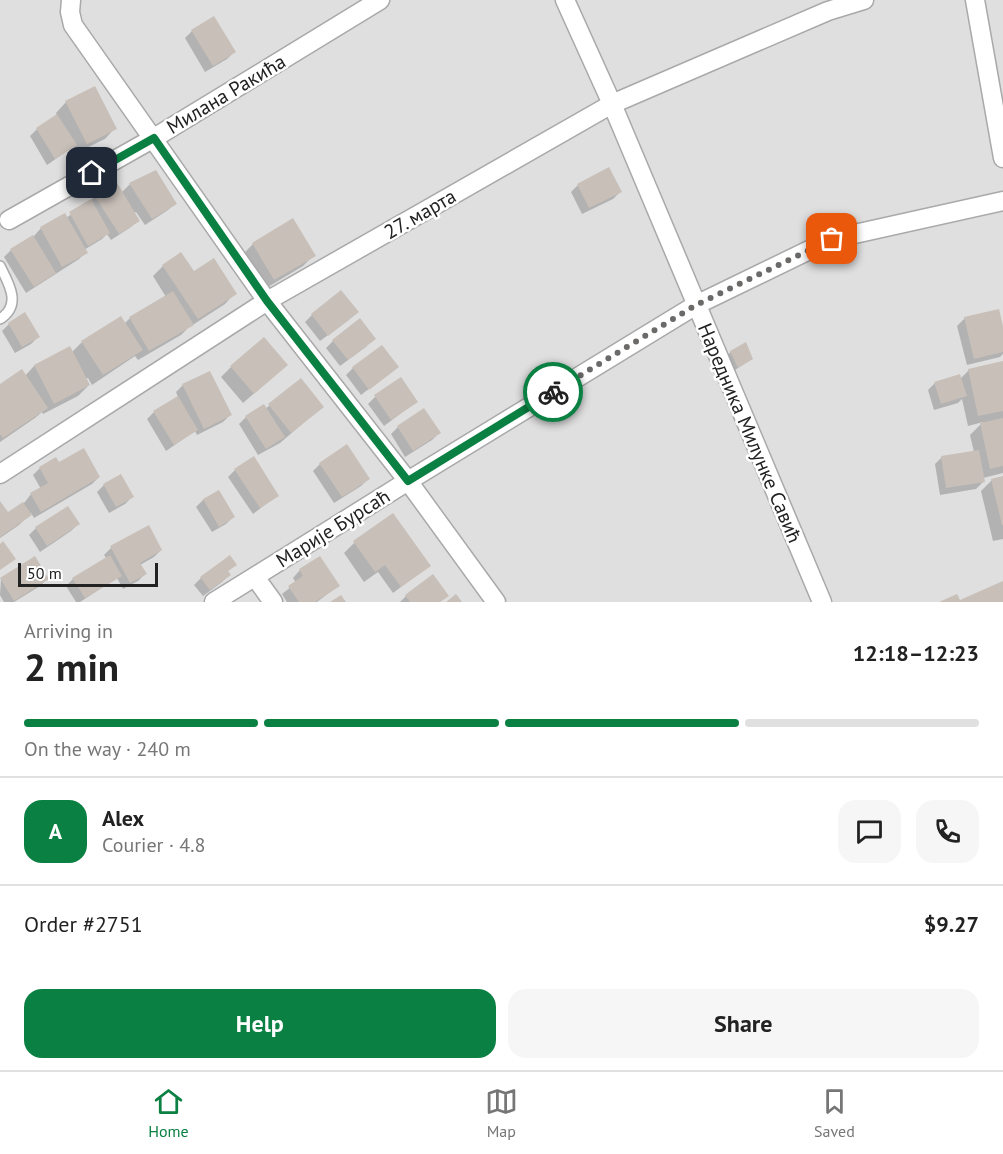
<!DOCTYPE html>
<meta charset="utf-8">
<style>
body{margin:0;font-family:"PT Sans",sans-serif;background:#f6f6f6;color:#222;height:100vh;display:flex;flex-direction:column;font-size:22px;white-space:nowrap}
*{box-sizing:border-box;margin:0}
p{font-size:20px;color:#767676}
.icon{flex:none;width:33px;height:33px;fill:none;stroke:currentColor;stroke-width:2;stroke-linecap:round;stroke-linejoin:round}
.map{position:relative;height:602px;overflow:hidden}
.details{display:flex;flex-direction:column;background:#fff;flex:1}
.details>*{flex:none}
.scale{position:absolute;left:18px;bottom:15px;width:140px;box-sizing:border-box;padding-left:6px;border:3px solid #222;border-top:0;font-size:16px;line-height:21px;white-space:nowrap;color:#222;-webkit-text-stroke:4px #fff;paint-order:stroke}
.pin{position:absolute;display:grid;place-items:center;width:51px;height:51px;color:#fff;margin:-26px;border-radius:12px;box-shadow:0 3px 9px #0006}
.courier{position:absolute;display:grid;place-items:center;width:60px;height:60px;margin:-30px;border:4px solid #0b8043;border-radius:50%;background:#fff;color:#222;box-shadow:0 2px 8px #0007}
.headline em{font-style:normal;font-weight:600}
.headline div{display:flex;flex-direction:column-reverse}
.headline{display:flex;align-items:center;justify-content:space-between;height:102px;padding:0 24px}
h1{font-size:39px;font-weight:600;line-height:45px}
.bar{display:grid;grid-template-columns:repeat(4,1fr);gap:9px 6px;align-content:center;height:72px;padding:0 24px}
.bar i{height:8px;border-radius:4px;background:#e0e0e0}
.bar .current{background:#0b8043}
.bar p{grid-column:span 4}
.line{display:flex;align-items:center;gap:15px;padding:0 24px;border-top:2px solid #e0e0e0}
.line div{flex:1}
.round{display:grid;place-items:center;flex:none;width:63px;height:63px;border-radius:18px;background:#f6f6f6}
.action{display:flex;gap:12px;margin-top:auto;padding:12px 24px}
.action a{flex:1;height:69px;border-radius:18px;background:#0b8043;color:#fff;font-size:24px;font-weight:600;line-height:69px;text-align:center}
.action a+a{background:#f6f6f6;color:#222}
.tab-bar{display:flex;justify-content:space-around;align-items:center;height:84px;border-top:2px solid #e0e0e0;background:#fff;font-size:16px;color:#767676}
.tab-bar a{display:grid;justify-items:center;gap:3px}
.tab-bar .current{color:#0b8043}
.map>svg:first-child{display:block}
.residential{fill:#e0dfdf}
.shadow{fill:#0003}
.building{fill:#c7bfb8}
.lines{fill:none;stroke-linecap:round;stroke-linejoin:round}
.service-casing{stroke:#a9a9a9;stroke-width:12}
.minor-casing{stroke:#a9a9a9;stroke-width:21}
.service{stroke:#fff;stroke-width:9}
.minor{stroke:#fff;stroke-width:18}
.done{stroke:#6b6a68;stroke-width:6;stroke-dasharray:0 10.8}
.route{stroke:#0b8043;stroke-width:8}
.labels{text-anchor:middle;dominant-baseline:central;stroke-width:5;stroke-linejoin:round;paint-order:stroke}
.street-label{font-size:20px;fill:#222;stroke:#fff}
</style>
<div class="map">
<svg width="1003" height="602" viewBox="0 0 1003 602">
<rect width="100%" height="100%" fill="#f2efe9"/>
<!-- residential -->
<path class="residential" d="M0 0H1003V602H0Z"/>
<!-- shadow -->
<path class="shadow" d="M192 31 234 52 227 59 205 72 185 38Z
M66 102 115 128 105 139 76 153 73 147 47 165 30 136 37 129 57 116 56 113Z
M130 184 175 203 168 210 145 225 136 212 134 213 138 220 131 227 111 240 107 234 102 239 84 250 86 252 79 259 26 293 4 257 11 250 34 236 41 228 66 218 88 203 95 196 121 193Z
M578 185 620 192 613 199 582 214 571 192Z
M253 244 314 255 303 266 263 290 243 254Z
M163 266 193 273 235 293 225 304 188 328 181 335 138 360 135 356 92 385 88 378 86 379 89 385 78 396 43 414 42 412 35 418 0 442V386L25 376 34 366 70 348 72 352 82 342 124 324 130 318 166 297 153 276Z
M312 315 350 319 320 341 305 322Z
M965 318 1003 333V354L1000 357 967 365 957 326Z
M9 324 38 337 31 344 15 353 2 331Z
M333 341 367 346 340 366 326 348Z
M731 352 751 359 735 370 727 355Z
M1003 363V473L983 478V482L976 489 940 495 935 464 942 457 974 452 970 435 983 422 968 426 962 399 958 403 934 410 928 390 935 383 960 379 969 370Z
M231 367 275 375 243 403 221 377Z
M397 367 361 395 346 375 353 368Z
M301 380 322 407 280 443 258 455 239 424 246 417 265 409Z
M183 385 230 415 223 422 197 435 195 431 166 451 147 419 154 412 178 397 176 392Z
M375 397 416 402 384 426 368 404Z
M424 410 439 433 432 440 405 457 391 434 398 427Z
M59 464 99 477 92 484 34 518 31 513 19 525 0 538V503L8 514 25 502 31 494 41 489 33 475 40 468Z
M320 464 368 479 361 486 334 503 313 471Z
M235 470 278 495 253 514 228 477Z
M1003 478V539L993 541 981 491 992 480Z
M104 485 132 497 125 504 109 513 97 492Z
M218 492 233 517 226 524 212 532 196 507 203 500Z
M78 524 71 531 40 552 29 535 36 528Z
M354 543 429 566 393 593 378 572 364 582 344 553Z
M111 548 161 550 154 557 140 565 145 574 138 581 123 589 117 578 80 602H76L66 586 73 579 107 559 104 555Z
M235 564 227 572 229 575 222 582 203 596 194 585 201 578Z
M300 570 338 586 317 602H287L282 594 296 583 293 578Z
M1 579H47L40 586 14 602H4L0 595Z
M447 595 440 602H400L406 596Z"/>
<!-- building -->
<path class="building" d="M214 16 236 52 213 66 191 30Z
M95 86 117 129 87 144 65 101Z
M57 114 77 145 55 159 36 128Z
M609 167 622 192 589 208 577 184Z
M156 170 177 204 152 219 129 183Z
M116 181 140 221 119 234 94 195Z
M91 199 110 233 88 246 69 212Z
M65 213 88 253 62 267 40 227Z
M293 218 316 256 274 280 252 243Z
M33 235 56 273 34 287 10 249Z
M181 252 194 271 214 258 237 294 198 319 162 265Z
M341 290 359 312 328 336 311 314Z
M173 291 194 325 149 351 129 317Z
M999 309 1003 326V352L974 359 964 317Z
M25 312 40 337 22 347 8 323Z
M121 316 143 350 103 375 81 341Z
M360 318 376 339 348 360 332 340Z
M264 337 288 365 254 394 230 366Z
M746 342 753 359 738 368 730 351Z
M382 345 399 367 369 390 352 367Z
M70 346 90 385 54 404 34 365Z
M1003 361V411L978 416 968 369Z
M22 369 48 408 3 438 0 434V384Z
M210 371 232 415 204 429 182 384Z
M960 374 967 396 941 404 934 382Z
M401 377 418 402 391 420 374 395Z
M301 378 324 407 291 433 268 404Z
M178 396 198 430 174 445 153 411Z
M264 404 285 437 266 449 245 416Z
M424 408 441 433 413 451 397 426Z
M1003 418V466L990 469 980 423Z
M347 444 370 479 342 497 319 463Z
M84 448 100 477 41 512 30 493 48 483 39 467 56 457 59 462Z
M979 450 985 482 946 488 941 456Z
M254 456 279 496 260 508 234 469Z
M121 474 134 497 116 507 103 484Z
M1003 476V525H1002L991 479Z
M219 490 235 517 219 527 203 499Z
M0 501 8 512 23 502 32 515 0 537Z
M68 506 80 524 47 546 35 527Z
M393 513 431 566 401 587 385 565 375 572 353 541Z
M149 525 162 550 140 563 147 574 130 583 110 546Z
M3 541 16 559 0 570V544Z
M110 555 122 576 85 598 72 578Z
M230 555 237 565 228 571 231 575 210 590 200 577Z
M35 556 49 579 14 601 0 578Z
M320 556 340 586 315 602H299L288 586 303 576 299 569Z
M433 574 449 596 440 602H410L405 595Z
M1003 581V602H939L957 594 960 600Z
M456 594 462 602H446Z
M341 595 346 602H330Z"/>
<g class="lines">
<defs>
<path id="service" d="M0 266C9 284 22 305 0 319"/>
<path id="minor" d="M71 0 70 12 73 25 267 301 408 481 496 602
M565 0 612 104 822 602
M975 0 1003 158
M9 220 154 138 380 0
M0 474 267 301 612 104 828 11 864 0
M255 577 273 602
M214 602 408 481 696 305 832 239 1003 201"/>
</defs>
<!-- service casing -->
<use href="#service" class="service-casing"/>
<!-- minor casing -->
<use href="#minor" class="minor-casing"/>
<!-- service -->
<use href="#service" class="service"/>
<!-- minor -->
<use href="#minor" class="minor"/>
</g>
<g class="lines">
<!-- done -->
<path class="done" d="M553 392 696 305 832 239"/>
<!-- route -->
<path class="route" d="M92 173 154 138 267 301 408 481 553 392"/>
</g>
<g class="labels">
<!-- street labels -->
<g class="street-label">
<text transform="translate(226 94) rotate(-31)">Милана Ракића</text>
<text transform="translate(420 214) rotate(-30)">27. марта</text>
<text transform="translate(750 433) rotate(67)">Наредника Милунке Савић</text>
<text transform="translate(333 528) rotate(-32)">Марије Бурсаћ</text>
</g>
</g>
</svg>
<div class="scale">50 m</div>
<div class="pin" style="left:832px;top:239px;background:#ea580c"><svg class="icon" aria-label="bag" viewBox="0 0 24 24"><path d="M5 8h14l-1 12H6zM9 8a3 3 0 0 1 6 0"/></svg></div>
<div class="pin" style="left:92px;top:173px;background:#1f2937"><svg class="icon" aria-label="home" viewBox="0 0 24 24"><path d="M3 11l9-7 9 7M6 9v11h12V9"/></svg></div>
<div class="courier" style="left:553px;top:392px"><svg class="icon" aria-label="bike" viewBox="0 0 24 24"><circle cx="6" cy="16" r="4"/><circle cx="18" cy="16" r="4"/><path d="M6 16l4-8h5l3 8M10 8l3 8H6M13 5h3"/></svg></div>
</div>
<section class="details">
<div class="headline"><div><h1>2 min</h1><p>Arriving in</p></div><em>12:18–12:23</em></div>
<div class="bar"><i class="current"></i><i class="current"></i><i class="current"></i><i></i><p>On the way · 240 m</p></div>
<div class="line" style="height:108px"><b class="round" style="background:#0b8043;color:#fff">A</b><div><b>Alex</b><p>Courier · 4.8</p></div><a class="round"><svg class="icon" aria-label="chat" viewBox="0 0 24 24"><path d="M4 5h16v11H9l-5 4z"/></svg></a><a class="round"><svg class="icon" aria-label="phone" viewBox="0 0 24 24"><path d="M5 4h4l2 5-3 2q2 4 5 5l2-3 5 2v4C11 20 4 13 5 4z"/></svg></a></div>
<div class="line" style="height:78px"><div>Order #2751</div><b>$9.27</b></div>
<div class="action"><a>Help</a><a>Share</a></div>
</section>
<nav class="tab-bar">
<a class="current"><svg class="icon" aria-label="home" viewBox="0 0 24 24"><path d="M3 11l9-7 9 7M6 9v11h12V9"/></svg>Home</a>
<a><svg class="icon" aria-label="map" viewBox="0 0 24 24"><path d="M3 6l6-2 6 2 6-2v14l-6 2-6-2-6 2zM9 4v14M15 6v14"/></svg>Map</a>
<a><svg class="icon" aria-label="saved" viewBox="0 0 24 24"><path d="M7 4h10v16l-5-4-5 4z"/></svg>Saved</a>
</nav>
